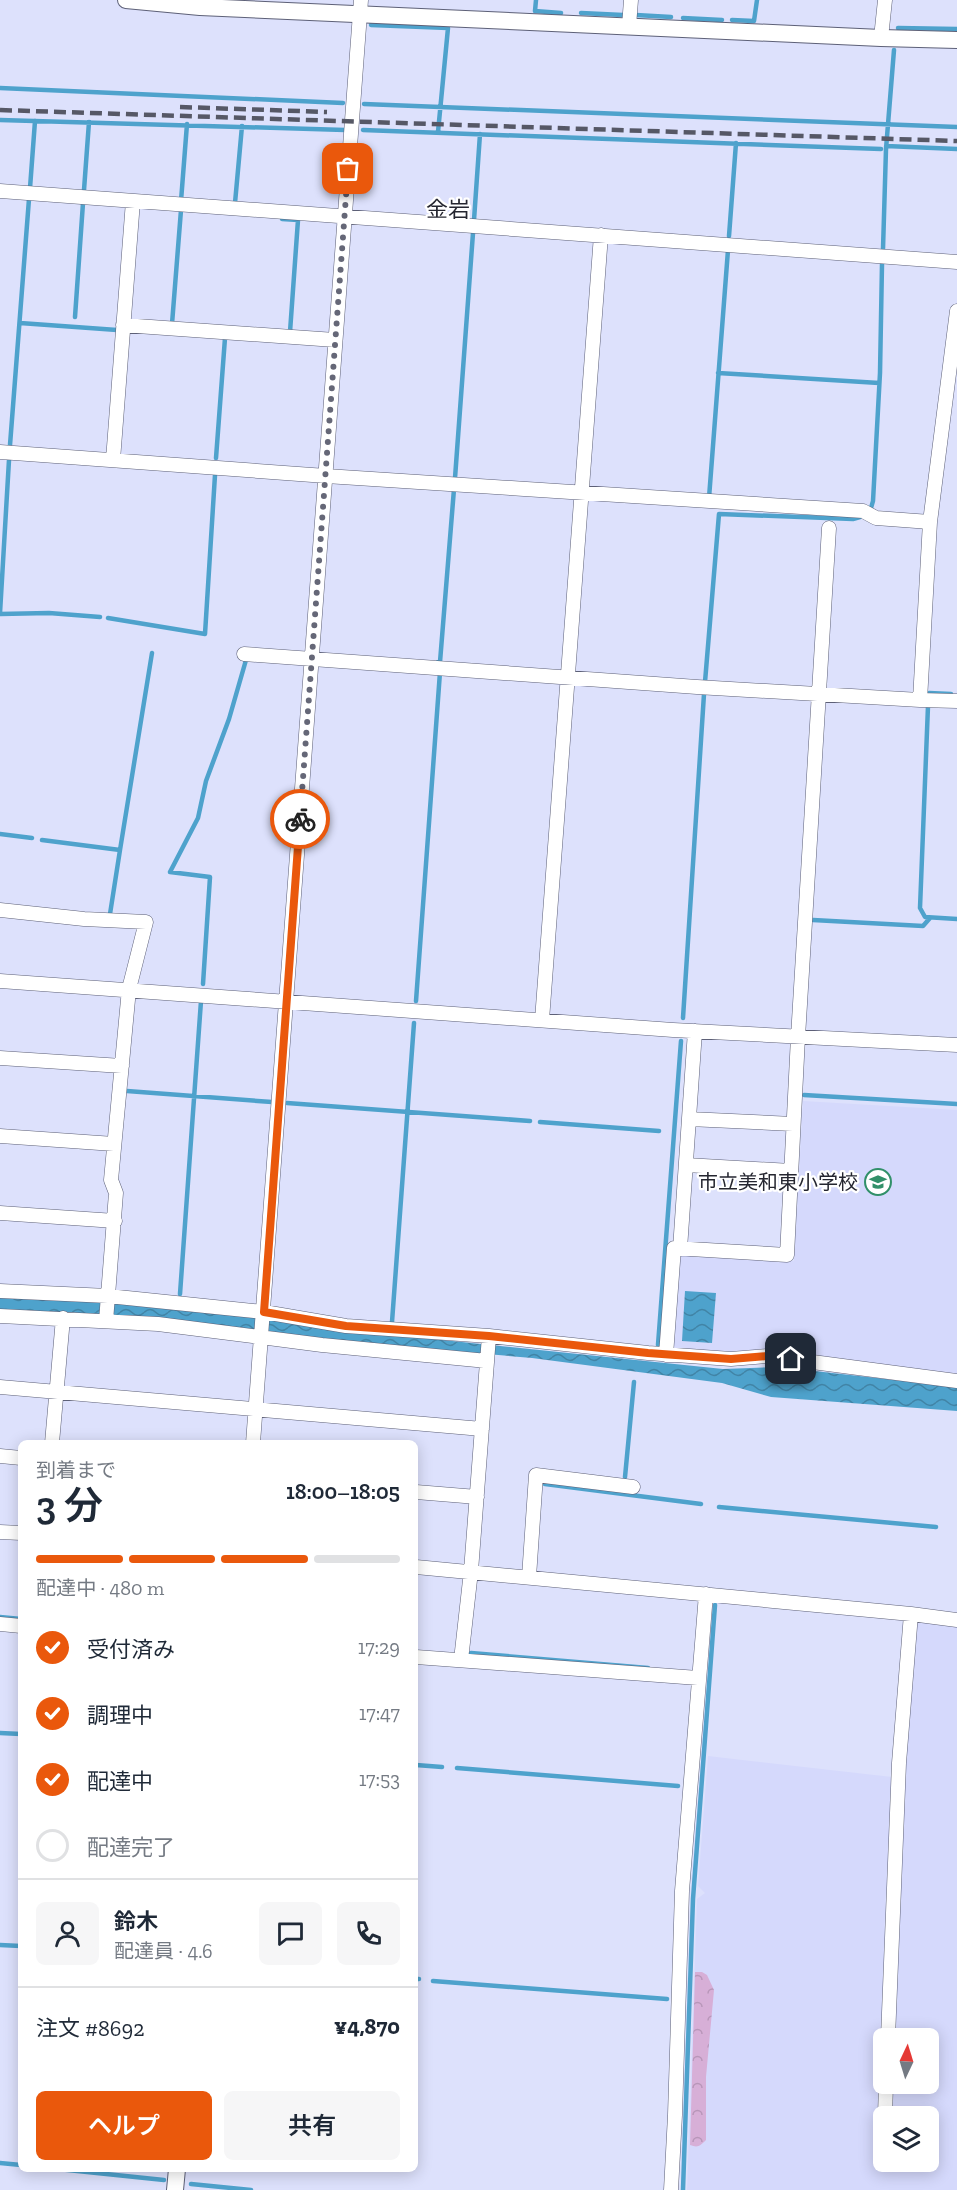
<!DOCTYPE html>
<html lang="ja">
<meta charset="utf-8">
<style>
body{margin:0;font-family:"Zilla Slab","Noto Sans JP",serif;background:#f6f6f7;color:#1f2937;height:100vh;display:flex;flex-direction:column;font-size:22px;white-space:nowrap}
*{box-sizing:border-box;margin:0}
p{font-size:20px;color:#747a83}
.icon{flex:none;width:33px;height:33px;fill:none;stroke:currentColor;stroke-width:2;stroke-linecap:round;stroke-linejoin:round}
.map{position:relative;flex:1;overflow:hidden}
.sheet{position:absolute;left:18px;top:1440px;width:400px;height:732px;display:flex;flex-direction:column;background:#fff;border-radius:9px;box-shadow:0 3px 15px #0003}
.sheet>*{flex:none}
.needle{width:39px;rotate:4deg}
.fabs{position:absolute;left:873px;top:2028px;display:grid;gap:12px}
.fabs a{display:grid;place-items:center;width:66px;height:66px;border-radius:9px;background:#fff;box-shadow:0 3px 15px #0003;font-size:30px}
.pin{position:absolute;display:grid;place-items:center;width:51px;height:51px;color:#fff;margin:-26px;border-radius:12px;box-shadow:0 3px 9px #0006}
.courier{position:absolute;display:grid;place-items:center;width:60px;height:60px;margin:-30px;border:4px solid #ea580c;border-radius:50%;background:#fff;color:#222;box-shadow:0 2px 8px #0007}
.head em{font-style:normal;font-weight:600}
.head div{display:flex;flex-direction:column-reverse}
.head{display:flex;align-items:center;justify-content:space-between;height:102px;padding:0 18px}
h1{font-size:39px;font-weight:600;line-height:45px}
.bar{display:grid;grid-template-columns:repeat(4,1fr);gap:9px 6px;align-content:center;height:72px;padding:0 18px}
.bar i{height:8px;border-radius:4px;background:#e0e1e3}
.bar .current{background:#ea580c}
.bar p{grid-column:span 4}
.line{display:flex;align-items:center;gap:15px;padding:0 18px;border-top:2px solid #e0e1e3}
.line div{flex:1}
.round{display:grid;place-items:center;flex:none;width:63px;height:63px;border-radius:9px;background:#f6f6f7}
ol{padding:0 18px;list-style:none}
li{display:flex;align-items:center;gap:18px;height:66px}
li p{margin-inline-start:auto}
li .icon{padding:6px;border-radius:50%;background:#ea580c;color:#fff;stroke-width:4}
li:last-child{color:#747a83}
li i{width:33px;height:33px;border:3px solid #e0e1e3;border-radius:50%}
.button{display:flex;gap:12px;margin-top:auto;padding:12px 18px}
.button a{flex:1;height:69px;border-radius:9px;background:#ea580c;color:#fff;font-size:24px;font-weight:600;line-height:69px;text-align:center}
.button a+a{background:#f6f6f7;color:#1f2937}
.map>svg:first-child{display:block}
.built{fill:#d5d9fc}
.forest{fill:url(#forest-crowns)}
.water{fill:url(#water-waves)}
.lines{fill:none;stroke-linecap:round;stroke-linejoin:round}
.stream{stroke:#4ea2cc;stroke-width:4.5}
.minor-casing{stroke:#5d6077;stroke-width:15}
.tertiary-casing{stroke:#5d6077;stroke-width:18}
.minor{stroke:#fff;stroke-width:14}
.tertiary{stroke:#fff;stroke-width:16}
.rail{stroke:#565866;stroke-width:4.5;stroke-dasharray:12 6;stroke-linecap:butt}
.done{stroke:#656777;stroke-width:6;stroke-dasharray:0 10.8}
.route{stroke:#ea580c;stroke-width:8}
.labels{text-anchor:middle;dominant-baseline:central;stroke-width:4.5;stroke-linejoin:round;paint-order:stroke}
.poi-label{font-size:20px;fill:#252630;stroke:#fff;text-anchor:end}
.quarter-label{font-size:22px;fill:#252630;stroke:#fff}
</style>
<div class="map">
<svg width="957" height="2190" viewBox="0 0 957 2190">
<defs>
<pattern id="forest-crowns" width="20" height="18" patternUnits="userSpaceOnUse" patternTransform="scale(1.5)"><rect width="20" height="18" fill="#d7afd7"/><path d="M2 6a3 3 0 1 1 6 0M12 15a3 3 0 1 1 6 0" fill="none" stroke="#b896b9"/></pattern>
<pattern id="water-waves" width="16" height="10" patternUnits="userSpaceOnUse" patternTransform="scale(1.5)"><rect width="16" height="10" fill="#4ea2cc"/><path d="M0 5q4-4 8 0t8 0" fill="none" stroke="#4184a6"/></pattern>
</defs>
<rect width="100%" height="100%" fill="#dde1fc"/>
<!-- built -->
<path class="built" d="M803 1101 957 1110V1375L677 1349 671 1343 678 1258 682 1255 794 1261Z
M922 1620 957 1626V2190H687L697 1899 705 1893 698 1886 708 1756 892 1777 885 1913 879 2116 883 2117 884 2162H928V2116H890L891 2084H928V2038H893L903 1768 917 1624Z"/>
<!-- forest -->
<path class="forest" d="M695 1972H702L707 1975 714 1990 706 2077V2140C700 2146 698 2148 690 2145Z"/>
<!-- water -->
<path class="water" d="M685 1291 716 1293 712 1343 682 1341Z
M0 1296 102 1302 277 1319 346 1330 723 1369 779 1367 957 1387V1411L771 1397 722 1383 532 1358 322 1340 271 1332 0 1310Z"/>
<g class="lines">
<!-- stream -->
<path class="stream" d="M536 0 535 11 561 13
M581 13 623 15
M636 15 671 17
M683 18 722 20
M732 20 754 21 757 0
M371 25 448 28 438 132
M898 28 957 29
M0 88 343 103
M364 104 957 127
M0 120 345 130
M363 130 881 149
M886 146 957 149
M30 188 35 121
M84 190 89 122
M181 201 187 124
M235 203 242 126
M282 219 298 220 290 332
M474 220 480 134
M729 236 736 143
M883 249 886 149 894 50
M75 317 83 203
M20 323 117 330
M172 324 181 210
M718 373 879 383
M10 445 29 199
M216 458 225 338
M455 478 473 233
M709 498 728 250
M871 508 873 501 880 373 882 264
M0 613 9 460
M0 614 49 613 100 617
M108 618 205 634 215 475
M438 662H440L454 489
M705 682 719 514 853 519 860 517
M929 693 951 694
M928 706 920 908 925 917 957 919
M0 834 32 838
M42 840 120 850 152 653
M110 914 120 850
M813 920 923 926 930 918
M203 984 210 877 170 872 198 818 206 781 229 719 246 660
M416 1001 440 672
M683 1018 704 694
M127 1091 272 1102
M804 1095 957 1104
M287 1103 530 1121
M540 1122 659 1131
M180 1294 201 1001
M392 1322 414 1023
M658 1345 681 1041
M625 1477 634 1382
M545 1484 701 1504
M719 1507 936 1527
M0 1617 21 1619
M471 1653 648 1668
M0 1733 21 1734
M416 1765 442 1767
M457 1768 678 1786
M0 1945 21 1946
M416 1979H419
M433 1981 667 1999
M0 2163 21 2165
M58 2169 164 2180
M191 2184 251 2190
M683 2190 693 1899 715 1605"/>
<defs>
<path id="minor" d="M629 26 631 0
M881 38 885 0
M0 191 957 262
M123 325 335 340
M0 452 326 476 863 511 876 518 930 522
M113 460 133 201
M244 654 697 687 920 700 930 522 957 311
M920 700 957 701
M0 910 84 919 146 922 129 989 111 1180 116 1193 106 1321
M0 981 673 1030 957 1045
M542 1020 601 235
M0 1058 122 1066
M689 1119 793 1124
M0 1136 114 1144
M686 1165 791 1171
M0 1213 115 1221
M680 1249 695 1031
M0 1291 108 1296 264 1312 346 1326 489 1336 648 1353 731 1359 767 1356 957 1381
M0 1316 158 1324 322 1345 487 1361
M666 1355 674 1248 787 1255 798 1037 829 528
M0 1387 482 1429
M52 1443 63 1318
M253 1443 361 0
M0 1456 21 1458
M416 1492 477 1497
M0 1532 21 1533
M416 1567 911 1614 957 1620
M529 1577 536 1475 633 1487
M0 1624 21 1626
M416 1657 698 1678
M461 1660 471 1571 489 1336
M888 2038 899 1763 911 1614
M885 2116 886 2084
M671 2190 675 2115 682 1891 706 1594"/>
<path id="tertiary" d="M126 0 200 7 881 38 957 40
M175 2190 177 2169"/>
</defs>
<!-- minor casing -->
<use href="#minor" class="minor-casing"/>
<!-- tertiary casing -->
<use href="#tertiary" class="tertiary-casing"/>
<!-- minor -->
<use href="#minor" class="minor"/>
<!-- tertiary -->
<use href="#tertiary" class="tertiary"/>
<!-- rail -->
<path class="rail" d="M180 107 327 112
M0 110 957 141"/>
</g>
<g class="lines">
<!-- done -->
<path class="done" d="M300 819 348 169"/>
<!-- route -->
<path class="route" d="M300 819 264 1312 346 1326 489 1336 648 1353 731 1359 767 1356 791 1359"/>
</g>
<!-- icons -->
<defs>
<symbol id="school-ring" viewBox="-11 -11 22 22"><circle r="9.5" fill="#fff" stroke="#319069" stroke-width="1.5"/><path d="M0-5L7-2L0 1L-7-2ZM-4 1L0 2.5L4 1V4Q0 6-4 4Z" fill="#319069"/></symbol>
</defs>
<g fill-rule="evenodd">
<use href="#school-ring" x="863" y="1167" width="30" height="30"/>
</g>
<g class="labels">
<!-- poi labels -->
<g class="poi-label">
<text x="858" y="1182">市立美和東小学校</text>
</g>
<!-- quarter labels -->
<g class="quarter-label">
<text x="448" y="209">金岩</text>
</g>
</g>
</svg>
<div class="fabs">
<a><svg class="needle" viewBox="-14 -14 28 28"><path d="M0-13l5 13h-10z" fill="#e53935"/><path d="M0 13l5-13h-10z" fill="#747a83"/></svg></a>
<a><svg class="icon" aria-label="layers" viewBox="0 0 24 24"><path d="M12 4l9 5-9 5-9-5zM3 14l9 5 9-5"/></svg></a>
</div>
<div class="pin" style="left:348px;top:169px;background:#ea580c"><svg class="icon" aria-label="bag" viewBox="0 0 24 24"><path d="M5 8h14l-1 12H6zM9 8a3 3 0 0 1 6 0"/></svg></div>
<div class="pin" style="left:791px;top:1359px;background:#1f2937"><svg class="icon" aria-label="home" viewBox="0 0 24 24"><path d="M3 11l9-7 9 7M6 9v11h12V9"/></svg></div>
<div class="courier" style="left:300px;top:819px"><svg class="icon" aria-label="bike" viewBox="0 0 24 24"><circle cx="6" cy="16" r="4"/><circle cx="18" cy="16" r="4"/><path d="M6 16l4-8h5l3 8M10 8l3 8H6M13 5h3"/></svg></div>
<section class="sheet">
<div class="head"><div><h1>3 分</h1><p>到着まで</p></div><em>18:00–18:05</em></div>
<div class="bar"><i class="current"></i><i class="current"></i><i class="current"></i><i></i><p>配達中 · 480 m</p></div>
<ol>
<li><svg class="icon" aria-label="check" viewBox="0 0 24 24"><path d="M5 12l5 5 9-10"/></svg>受付済み<p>17:29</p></li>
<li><svg class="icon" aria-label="check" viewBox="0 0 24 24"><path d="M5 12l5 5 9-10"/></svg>調理中<p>17:47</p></li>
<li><svg class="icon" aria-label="check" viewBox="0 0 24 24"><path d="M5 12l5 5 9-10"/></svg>配達中<p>17:53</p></li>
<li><i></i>配達完了</li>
</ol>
<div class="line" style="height:108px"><a class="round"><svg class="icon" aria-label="person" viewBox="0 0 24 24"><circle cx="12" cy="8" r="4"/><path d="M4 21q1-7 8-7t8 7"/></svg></a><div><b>鈴木</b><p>配達員 · 4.6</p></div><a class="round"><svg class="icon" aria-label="chat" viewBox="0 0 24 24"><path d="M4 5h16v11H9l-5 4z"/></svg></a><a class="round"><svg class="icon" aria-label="phone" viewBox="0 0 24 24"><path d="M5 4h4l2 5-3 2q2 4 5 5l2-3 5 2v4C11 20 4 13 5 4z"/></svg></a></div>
<div class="line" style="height:78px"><div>注文 #8692</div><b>¥4,870</b></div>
<div class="button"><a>ヘルプ</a><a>共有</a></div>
</section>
</div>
